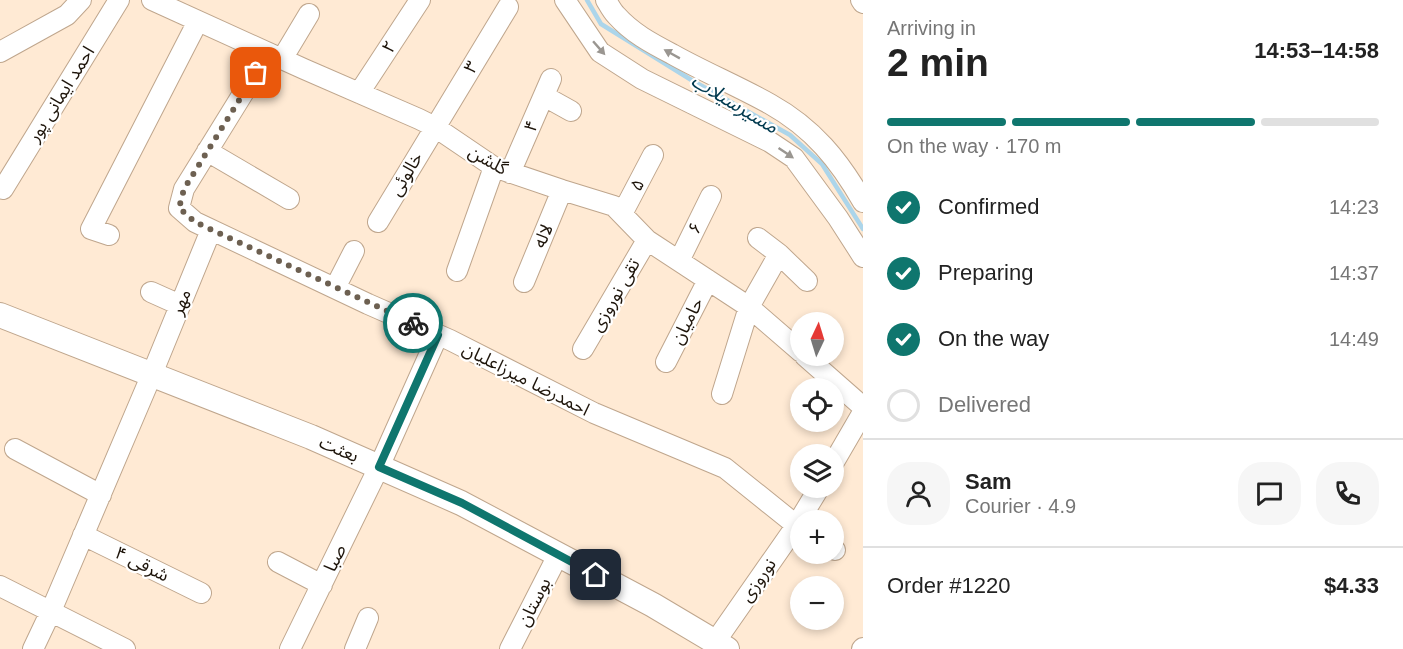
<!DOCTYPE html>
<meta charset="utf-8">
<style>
body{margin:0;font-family:Arial,"Noto Sans Arabic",sans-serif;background:#f6f6f6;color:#222;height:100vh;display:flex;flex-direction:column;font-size:22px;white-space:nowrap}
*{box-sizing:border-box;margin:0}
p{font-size:20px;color:#767676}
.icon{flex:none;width:33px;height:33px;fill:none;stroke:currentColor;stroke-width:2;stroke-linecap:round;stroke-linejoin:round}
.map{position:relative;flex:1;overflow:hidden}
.side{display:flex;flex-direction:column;background:#fff;width:540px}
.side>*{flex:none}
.needle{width:39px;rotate:4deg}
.controls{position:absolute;left:790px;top:312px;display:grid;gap:12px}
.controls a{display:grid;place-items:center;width:54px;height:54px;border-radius:50%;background:#fff;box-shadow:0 3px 9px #0003;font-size:30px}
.pin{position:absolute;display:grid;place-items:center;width:51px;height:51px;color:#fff;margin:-26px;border-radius:12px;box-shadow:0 3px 9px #0006}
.courier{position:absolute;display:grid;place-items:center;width:60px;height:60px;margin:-30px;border:4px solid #0f766e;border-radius:50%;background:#fff;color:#222;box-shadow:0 2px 8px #0007}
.overview em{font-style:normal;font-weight:600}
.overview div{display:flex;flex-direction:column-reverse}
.overview{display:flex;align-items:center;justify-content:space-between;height:102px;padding:0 24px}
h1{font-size:39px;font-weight:600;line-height:45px}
.bar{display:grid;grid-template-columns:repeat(4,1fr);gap:9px 6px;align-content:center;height:72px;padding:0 24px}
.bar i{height:8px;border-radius:4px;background:#e0e0e0}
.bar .current{background:#0f766e}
.bar p{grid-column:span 4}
.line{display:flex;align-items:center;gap:15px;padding:0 24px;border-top:2px solid #e0e0e0}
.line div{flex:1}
.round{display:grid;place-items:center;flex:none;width:63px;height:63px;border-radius:24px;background:#f6f6f6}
ol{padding:0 24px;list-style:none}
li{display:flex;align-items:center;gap:18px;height:66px}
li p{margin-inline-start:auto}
li .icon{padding:6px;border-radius:50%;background:#0f766e;color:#fff;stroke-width:4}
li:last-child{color:#767676}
li i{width:33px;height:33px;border:3px solid #e0e0e0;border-radius:50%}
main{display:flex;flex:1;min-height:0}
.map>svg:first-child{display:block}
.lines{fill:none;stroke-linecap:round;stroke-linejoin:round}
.stream{stroke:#acd5ea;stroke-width:4.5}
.minor-casing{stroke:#bfa68d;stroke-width:22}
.major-casing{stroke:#bfa68d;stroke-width:26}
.minor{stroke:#fff;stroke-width:20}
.major{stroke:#fff;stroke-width:24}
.oneway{fill:#9a9691}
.done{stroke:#6d6051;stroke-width:6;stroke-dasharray:0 10.8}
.route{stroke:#0f766e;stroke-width:8}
.labels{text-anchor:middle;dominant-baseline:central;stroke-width:4.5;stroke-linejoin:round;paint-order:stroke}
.street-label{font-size:18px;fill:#1e150b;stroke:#fff}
.water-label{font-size:20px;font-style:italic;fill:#00394e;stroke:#fff}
</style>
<main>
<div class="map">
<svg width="863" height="649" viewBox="0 0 863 649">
<rect width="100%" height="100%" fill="#ffead4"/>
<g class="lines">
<!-- stream -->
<path class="stream" d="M587 0 601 24 693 81 790 135 822 164 863 229"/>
<defs>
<path id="minor" d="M152 0 304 69 419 119 435 127 494 167 562 190 614 206 647 240 749 307 801 352
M565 0 600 52 642 79 770 142 794 158 838 218 863 257
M606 0C609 5 612 11 616 15 632 33 651 43 672 54 704 72 738 86 770 104 813 128 839 160 863 202
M861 0 863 3
M0 52 67 15 81 0
M268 53 184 189 179 208 195 222 368 304 450 340 594 413 725 468 801 529
M282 59 309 14
M359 93 420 0
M544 96 571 111
M207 151 289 199
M510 173 551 79
M3 189 119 0
M622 214 653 155
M378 222 508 7
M109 235 91 229 198 21
M758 238 779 254 807 281
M679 261 711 196
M457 271 494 167
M524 282 562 190
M335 288 354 251
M151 292 180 305
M583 349 647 240
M805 356 863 407
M666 362 708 280
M722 394 749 307 779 254
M15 449 101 495
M834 462 863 412
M83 535 201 593
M834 549 835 550
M278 562 322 585
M0 586 125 649
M715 642 796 526 819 488
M33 649 51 611 152 374 211 230
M290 649 379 467 438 335
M355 649 368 618
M510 649 558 555
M862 649 863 648"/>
<path id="major" d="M0 315 311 437 461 503 653 605 727 649"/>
</defs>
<!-- minor casing -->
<use href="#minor" class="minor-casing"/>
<!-- major casing -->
<use href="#major" class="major-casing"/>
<!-- minor -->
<use href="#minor" class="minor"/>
<!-- major -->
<use href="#major" class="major"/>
</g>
<!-- one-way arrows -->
<defs><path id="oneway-solid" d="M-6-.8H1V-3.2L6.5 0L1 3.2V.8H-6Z" transform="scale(1.5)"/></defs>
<g class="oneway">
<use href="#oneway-solid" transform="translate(599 48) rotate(49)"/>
<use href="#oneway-solid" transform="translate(672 54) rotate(-151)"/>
<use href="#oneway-solid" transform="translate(786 153) rotate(34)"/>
</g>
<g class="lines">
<!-- done -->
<path class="done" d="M256 73 184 189 179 208 195 222 413 323"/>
<!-- route -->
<path class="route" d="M413 323 438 335 379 467 462 503 596 575"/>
</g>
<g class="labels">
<!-- street labels -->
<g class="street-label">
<text transform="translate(389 47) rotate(-57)">۲</text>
<text transform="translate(471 67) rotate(-59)">۳</text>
<text transform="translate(61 94) rotate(-58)">احمد ایمانی پور</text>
<text transform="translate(531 126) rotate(-66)">۴</text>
<text transform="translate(488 160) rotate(29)">گلشن</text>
<text transform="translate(406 174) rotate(-59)">خالوئی</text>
<text transform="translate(637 185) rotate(-62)">۵</text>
<text transform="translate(695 228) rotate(-63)">۶</text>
<text transform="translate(543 236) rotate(-67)">لاله</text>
<text transform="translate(615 295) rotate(-60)">تقی نوروزی</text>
<text transform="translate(181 302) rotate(-68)">مهر</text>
<text transform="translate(687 321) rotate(-63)">حامیان</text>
<text transform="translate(526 379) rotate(27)">احمدرضا میرزاعلیان</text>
<text transform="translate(339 449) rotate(23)">بعثت</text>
<text transform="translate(335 558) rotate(-64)">صبا</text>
<text transform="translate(142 564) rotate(26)">۴ شرقی</text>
<text transform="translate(758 580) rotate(-55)">نوروزی</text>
<text transform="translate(534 602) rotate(-63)">بوستان</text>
</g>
<!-- water labels -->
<g class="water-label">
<text transform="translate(735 103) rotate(31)">مسیرسیلاب</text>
</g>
</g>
</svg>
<div class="controls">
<a><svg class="needle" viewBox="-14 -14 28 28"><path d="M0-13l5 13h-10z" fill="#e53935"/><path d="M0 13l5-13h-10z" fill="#767676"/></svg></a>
<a><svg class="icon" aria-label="locate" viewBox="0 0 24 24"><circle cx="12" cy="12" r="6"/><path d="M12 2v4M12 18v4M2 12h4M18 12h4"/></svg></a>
<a><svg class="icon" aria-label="layers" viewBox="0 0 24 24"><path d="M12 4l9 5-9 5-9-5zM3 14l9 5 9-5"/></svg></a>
<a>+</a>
<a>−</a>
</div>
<div class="pin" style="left:256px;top:73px;background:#ea580c"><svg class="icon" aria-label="bag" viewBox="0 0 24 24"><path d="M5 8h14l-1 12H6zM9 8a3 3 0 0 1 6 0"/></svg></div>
<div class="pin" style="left:596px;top:575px;background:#1f2937"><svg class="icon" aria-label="home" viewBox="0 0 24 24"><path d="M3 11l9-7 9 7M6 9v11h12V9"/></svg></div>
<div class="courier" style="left:413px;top:323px"><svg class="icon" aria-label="bike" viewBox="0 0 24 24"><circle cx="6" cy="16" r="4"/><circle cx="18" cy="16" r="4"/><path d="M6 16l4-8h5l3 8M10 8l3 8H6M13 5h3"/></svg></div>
</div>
<section class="side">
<div class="overview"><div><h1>2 min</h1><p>Arriving in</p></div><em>14:53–14:58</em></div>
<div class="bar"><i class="current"></i><i class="current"></i><i class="current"></i><i></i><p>On the way · 170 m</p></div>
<ol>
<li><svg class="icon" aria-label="check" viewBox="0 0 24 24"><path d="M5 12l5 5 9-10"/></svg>Confirmed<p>14:23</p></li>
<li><svg class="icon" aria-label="check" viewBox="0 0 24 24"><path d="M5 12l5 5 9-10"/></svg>Preparing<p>14:37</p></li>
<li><svg class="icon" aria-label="check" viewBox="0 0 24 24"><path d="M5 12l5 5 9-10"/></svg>On the way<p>14:49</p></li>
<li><i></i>Delivered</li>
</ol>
<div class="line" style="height:108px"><a class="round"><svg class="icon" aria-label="person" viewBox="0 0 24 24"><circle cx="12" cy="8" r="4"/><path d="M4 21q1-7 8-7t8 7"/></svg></a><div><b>Sam</b><p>Courier · 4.9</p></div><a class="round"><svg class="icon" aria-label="chat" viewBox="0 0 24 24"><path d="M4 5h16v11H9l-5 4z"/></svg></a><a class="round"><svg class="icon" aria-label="phone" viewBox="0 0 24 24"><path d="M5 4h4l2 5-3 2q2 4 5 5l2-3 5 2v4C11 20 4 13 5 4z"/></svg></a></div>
<div class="line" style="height:78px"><div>Order #1220</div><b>$4.33</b></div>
</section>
</main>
